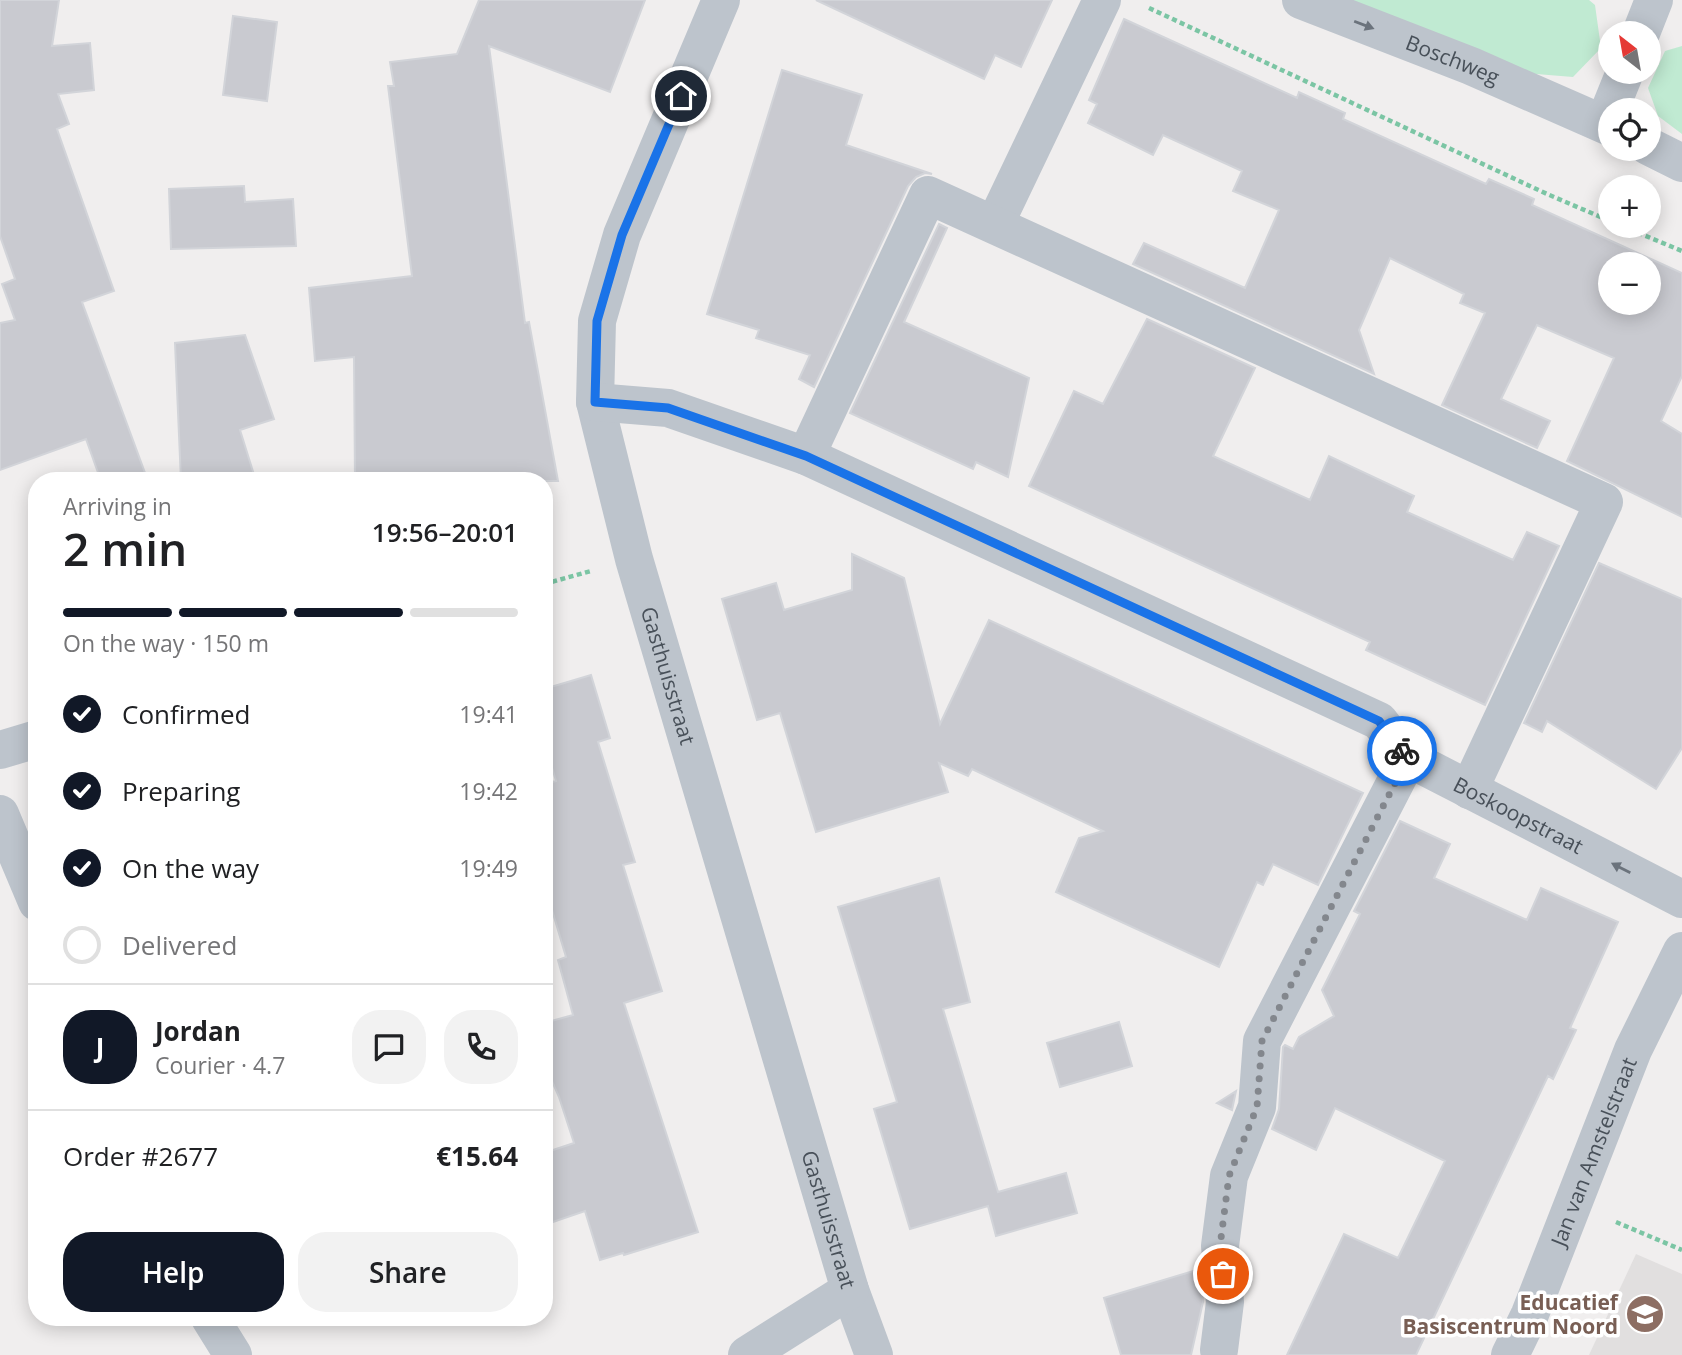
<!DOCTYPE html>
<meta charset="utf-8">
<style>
body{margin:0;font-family:"Open Sans",sans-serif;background:#f2f2f2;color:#202124;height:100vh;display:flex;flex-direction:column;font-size:26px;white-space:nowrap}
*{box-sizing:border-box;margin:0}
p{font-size:23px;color:#757577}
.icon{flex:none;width:38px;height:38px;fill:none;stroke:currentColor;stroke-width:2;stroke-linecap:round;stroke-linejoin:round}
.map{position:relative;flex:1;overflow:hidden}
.sheet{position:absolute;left:28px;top:472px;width:525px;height:854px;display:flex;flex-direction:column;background:#fff;border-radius:28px;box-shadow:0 4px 18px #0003}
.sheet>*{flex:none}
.needle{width:46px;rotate:329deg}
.tools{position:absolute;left:1598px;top:21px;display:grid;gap:14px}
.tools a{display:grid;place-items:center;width:63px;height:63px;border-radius:50%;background:#fff;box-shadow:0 4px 18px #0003;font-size:35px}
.pin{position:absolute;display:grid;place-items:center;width:60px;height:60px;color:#fff;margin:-30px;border:4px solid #fff;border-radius:50%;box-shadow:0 2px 7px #0007}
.courier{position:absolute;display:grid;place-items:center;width:70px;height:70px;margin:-35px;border:5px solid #1a73e8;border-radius:50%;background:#fff;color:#222;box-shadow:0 2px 9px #0007}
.overview em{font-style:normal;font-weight:600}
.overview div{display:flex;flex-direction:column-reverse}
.overview{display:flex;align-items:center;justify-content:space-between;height:119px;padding:0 35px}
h1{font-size:46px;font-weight:600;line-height:52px}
.bar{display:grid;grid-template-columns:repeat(4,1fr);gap:10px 7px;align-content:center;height:84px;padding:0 35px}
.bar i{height:9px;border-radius:5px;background:#e0e0e0}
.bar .selected{background:#111827}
.bar p{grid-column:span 4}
.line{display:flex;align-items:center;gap:18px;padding:0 35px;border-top:2px solid #e0e0e0}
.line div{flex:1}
.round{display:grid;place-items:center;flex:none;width:74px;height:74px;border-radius:28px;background:#f2f2f2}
ol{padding:0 35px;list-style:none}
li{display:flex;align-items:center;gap:21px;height:77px}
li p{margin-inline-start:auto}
li .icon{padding:7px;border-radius:50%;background:#111827;color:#fff;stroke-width:4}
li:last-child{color:#757577}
li i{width:38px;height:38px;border:4px solid #e0e0e0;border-radius:50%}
.button{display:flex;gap:14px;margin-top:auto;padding:14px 35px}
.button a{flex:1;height:80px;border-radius:28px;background:#111827;color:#fff;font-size:28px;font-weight:600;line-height:80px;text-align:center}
.button a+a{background:#f2f2f2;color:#202124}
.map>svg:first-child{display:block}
.education{fill:#e1dfdf}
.green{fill:#c0ead2}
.building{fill:#c9cad0;stroke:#d2d4d9;stroke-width:2;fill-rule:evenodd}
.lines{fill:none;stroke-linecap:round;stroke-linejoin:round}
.path{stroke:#7bc5a4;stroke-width:4.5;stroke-dasharray:5 3.5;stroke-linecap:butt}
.minor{stroke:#bdc4cc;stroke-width:38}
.oneway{fill:#6b737c}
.done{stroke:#83878d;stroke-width:7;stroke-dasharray:0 12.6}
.route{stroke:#1a73e8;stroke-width:9}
.labels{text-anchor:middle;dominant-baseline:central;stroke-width:7;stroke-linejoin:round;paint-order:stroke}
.street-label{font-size:21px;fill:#485059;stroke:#fff}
.education-label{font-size:21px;font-weight:bold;fill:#785e54;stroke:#fff;text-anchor:end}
</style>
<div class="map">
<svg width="1682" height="1355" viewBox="0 0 1682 1355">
<rect width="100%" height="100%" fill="#f0eeee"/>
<!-- education -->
<path class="education" d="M1636 1254 1682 1274V1355H1589Z"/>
<!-- green -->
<path class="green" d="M1339 0H1589L1595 5 1601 48 1573 77 1513 72Z
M1682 46V134L1658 116 1648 88 1665 51Z"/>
<!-- building -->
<path class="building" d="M0 0H59L52 46 90 43 94 90 58 94 69 124 57 129 114 291 82 302 148 481H101L86 439 0 470V323L15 320 2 284 15 279 0 236Z
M479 0H645L610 92 489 46 525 323 529 322 558 481H500L499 473 445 481H355L354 357 315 361 309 288 412 276 388 86H394L390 62 457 54Z
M816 0H1052L1021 67 995 55 984 79Z
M233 16 277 22 267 101 223 95Z
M1124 19 1297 98 1299 92 1345 113 1343 119 1486 184 1489 179 1534 199 1532 205 1682 273V376L1661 421 1682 434V517L1567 461 1614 358 1537 325 1501 399 1550 421 1537 448 1442 405 1485 313 1460 303 1464 294 1390 258 1359 330 1374 374 1133 264 1144 243 1245 288 1279 210 1233 191 1242 171 1163 135 1153 155 1088 123 1097 104 1089 100ZM1610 264H1648V303H1610Z
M782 70 862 95 846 145 932 174 925 173 916 177 908 186 814 387 799 379 810 355 756 338 759 330 707 314Z
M244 186 245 202 293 199 296 246 171 249 169 189Z
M939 224 947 228 904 322 1029 378 1008 477 976 462 973 469 850 413Z
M1147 319 1255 368 1213 456 1310 500 1329 456 1414 496 1407 512 1513 560 1527 532 1559 546 1485 705 1366 650 1370 642 1029 486 1074 391 1103 404Z
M245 335 274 419 240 430 256 481H181L175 343Z
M852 554 904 578 940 724 989 620 1363 793 1318 885 1273 864 1263 885 1257 882 1219 967 1056 892 1079 838 1103 831 972 769 968 776 939 763 948 792 816 832 780 713 757 720 722 599 776 583 784 610 852 590Z
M1599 563 1682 599V748L1656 789 1547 721 1542 732 1524 723Z
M591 675 610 738 598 742 635 862 623 865 662 991 624 1003 698 1232 624 1255 623 1253 600 1260 585 1211 544 1225V1153L574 1143 559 1097 544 1063V1023L573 1015 558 960 566 957 544 883V784L556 781 544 741V689Z
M1400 821 1450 844 1434 878 1527 920 1541 888 1618 922 1570 1028 1576 1030 1553 1079 1548 1076 1416 1355H1287L1344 1234 1398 1258 1445 1161 1335 1108 1316 1150 1272 1129 1279 1109 1283 1047 1285 1045 1293 1049 1299 1037 1334 1016 1322 990 1360 914 1354 911Z
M939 878 970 1002 943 1009 998 1192 1066 1173 1077 1213 996 1236 988 1206 910 1229 874 1109 897 1102 838 907Z
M1119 1022 1132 1066 1060 1087 1047 1043Z
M1236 1091 1232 1110 1217 1103Z
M1200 1269 1203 1302 1191 1355H1121L1104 1298Z"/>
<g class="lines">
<!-- path -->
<path class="path" d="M1149 8 1547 194 1610 221
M1622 226 1682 251
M544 584 591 571
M1616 1222 1682 1250"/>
<!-- minor -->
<g class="minor">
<path id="s1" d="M721 0 622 235 597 321 595 402 634 559 850 1290 874 1355"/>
<path id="s2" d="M1301 0 1471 66 1610 127"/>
<path d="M1641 33 1654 0"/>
<path d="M1604 124 1625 72"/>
<path d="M1648 146 1682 163"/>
<path d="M995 224 1102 0"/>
<path id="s3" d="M595 402 668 408 806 456 1379 721 1408 758 1682 899"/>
<path d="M806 456 928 195 1604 502 1469 790"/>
<path d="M0 750 37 739"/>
<path d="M0 814 37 902"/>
<path d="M210 1318 233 1355"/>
<path d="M1219 1350 1225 1302 1220 1246 1229 1176 1257 1107 1262 1041 1408 758"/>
<path d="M747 1355 850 1290"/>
<path id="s4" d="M1510 1355 1530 1314 1633 1050 1682 951"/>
</g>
</g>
<!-- one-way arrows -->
<defs><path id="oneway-solid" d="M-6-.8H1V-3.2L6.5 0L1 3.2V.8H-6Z" transform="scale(1.75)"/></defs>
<g class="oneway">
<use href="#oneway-solid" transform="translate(1364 25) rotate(21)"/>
<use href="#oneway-solid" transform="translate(1621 868) rotate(-153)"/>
</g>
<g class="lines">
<!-- done -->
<path class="done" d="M1223 1274 1220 1246 1229 1176 1257 1107 1262 1041 1408 758 1402 751"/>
<!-- route -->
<path class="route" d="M681 96 622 235 597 321 595 402 668 408 806 456 1379 721 1402 751"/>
</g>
<!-- icons -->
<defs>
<symbol id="school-disc" viewBox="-11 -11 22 22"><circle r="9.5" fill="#8d6e63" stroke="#fff"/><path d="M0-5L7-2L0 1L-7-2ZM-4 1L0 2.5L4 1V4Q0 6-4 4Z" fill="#fff"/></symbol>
</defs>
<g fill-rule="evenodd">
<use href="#school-disc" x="1623" y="1292" width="44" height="44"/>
</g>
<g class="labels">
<!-- street labels -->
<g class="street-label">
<text stroke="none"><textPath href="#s2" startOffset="163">Boschweg</textPath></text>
<text stroke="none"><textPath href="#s1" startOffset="709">Gasthuisstraat</textPath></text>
<text stroke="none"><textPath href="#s3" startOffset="1022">Boskoopstraat</textPath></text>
<text stroke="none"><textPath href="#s4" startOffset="220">Jan van Amstelstraat</textPath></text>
<text stroke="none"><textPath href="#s1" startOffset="1276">Gasthuisstraat</textPath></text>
</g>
<!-- education labels -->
<g class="education-label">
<text x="1618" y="1302">Educatief<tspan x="1618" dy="24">Basiscentrum Noord</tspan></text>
</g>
</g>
</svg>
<div class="tools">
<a><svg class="needle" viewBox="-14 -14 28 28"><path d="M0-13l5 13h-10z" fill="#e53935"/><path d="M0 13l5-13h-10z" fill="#757577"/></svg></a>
<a><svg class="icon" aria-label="locate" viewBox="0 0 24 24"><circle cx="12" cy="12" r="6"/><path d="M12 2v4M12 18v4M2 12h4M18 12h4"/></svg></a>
<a>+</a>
<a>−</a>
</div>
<div class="pin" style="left:1223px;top:1274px;background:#ea580c"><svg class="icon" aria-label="bag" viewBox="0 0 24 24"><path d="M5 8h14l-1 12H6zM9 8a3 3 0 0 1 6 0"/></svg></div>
<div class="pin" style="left:681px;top:96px;background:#1f2937"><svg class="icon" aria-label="home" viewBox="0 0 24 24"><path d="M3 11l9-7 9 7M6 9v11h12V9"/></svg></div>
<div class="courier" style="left:1402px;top:751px"><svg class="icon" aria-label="bike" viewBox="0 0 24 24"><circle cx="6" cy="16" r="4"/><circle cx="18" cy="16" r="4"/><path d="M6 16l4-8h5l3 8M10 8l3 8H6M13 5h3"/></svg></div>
<section class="sheet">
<div class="overview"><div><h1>2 min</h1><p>Arriving in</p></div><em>19:56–20:01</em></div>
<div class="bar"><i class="selected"></i><i class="selected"></i><i class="selected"></i><i></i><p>On the way · 150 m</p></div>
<ol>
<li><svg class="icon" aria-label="check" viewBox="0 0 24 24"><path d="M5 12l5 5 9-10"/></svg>Confirmed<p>19:41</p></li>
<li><svg class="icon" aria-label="check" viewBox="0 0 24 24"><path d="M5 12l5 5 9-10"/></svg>Preparing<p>19:42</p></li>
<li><svg class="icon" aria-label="check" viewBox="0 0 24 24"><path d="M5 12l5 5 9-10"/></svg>On the way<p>19:49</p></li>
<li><i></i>Delivered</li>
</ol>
<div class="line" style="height:126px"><b class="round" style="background:#111827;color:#fff">J</b><div><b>Jordan</b><p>Courier · 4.7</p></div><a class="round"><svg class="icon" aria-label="chat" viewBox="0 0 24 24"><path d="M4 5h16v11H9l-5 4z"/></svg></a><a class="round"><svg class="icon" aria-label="phone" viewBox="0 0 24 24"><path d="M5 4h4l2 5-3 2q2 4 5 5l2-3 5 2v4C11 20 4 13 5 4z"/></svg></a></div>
<div class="line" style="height:91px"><div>Order #2677</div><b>€15.64</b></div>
<div class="button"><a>Help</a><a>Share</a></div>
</section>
</div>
